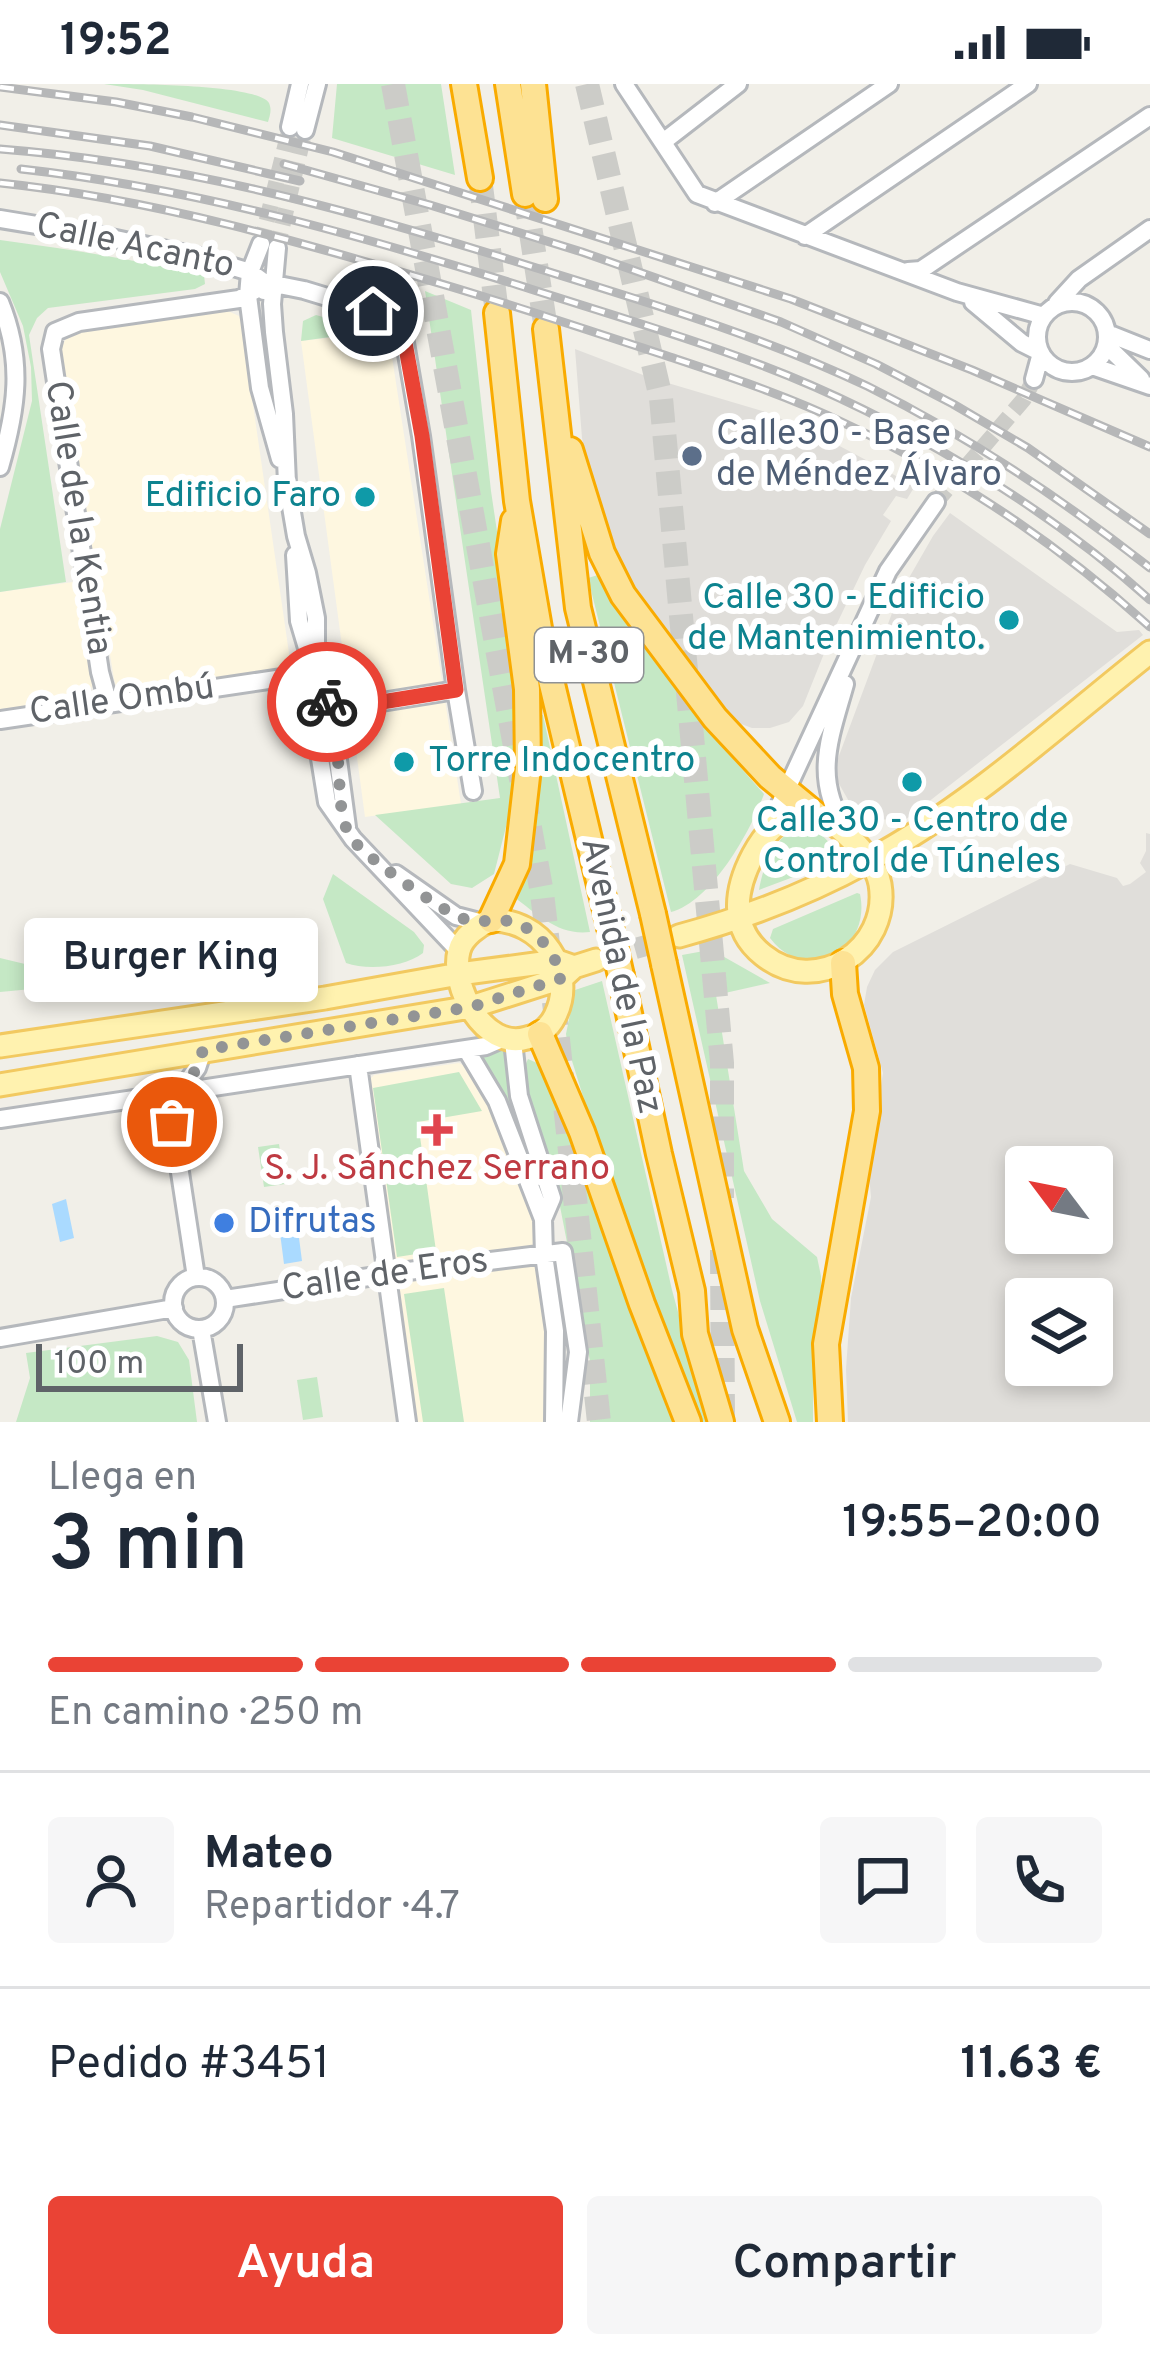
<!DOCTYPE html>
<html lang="es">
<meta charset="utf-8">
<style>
body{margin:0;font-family:Overpass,sans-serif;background:#f6f6f7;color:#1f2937;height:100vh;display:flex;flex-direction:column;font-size:45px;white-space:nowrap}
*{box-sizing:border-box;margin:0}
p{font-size:39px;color:#747a83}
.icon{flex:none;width:66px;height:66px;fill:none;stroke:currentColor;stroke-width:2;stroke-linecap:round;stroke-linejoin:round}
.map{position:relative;height:1338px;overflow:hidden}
.sheet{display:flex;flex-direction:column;background:#fff;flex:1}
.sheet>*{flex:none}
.needle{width:78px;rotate:302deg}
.buttons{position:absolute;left:1005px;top:1062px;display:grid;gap:24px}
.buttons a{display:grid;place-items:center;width:108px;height:108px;border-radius:12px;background:#fff;box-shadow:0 6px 18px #0003;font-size:60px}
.scale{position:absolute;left:36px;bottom:30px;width:207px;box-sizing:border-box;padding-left:12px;border:6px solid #5f6368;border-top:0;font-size:33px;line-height:42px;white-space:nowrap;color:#5f6368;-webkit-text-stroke:9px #fff;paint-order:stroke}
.pin{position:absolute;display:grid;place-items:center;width:102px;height:102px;color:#fff;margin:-51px;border:6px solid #fff;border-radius:50%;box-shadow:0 3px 12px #0007}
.courier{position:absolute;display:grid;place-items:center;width:120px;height:120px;margin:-60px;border:9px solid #ea4335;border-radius:50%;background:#fff;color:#222;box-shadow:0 3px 15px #0007}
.bubble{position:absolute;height:84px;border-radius:12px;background:#fff;box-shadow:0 6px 18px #0003;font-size:39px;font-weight:600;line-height:84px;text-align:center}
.overview em{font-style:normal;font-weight:600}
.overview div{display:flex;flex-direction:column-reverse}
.overview{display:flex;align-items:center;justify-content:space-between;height:204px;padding:0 48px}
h1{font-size:78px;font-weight:600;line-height:90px}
.bar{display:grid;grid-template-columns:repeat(4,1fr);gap:18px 12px;align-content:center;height:144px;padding:0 48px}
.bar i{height:15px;border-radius:9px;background:#e0e1e3}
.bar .selected{background:#ea4335}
.bar p{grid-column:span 4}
.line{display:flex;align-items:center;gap:30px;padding:0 48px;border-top:3px solid #e0e1e3}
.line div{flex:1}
.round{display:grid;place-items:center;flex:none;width:126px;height:126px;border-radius:12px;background:#f6f6f7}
.button{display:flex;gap:24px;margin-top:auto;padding:24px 48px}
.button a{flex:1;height:138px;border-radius:12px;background:#ea4335;color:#fff;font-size:48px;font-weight:600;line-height:138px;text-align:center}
.button a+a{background:#f6f6f7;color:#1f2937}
.status{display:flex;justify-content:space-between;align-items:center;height:84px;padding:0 60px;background:#fff;direction:ltr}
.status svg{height:33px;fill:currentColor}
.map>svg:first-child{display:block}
.commercial{fill:#fef7e0}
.industrial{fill:#e0deda;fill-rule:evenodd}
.green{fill:#c5e8c5}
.water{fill:#aadaff}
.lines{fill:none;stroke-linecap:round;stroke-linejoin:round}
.minor-tunnel{stroke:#ccccc8;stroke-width:16;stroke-dasharray:16 8;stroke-linecap:butt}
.major-tunnel{stroke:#ccccc8;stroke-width:21;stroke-dasharray:21 10;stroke-linecap:butt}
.highway-tunnel{stroke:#ccccc8;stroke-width:24;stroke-dasharray:24 12;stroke-linecap:butt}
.minor-casing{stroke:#b5b8bc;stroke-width:22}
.major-casing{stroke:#f2c960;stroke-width:27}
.highway-casing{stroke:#f9ab00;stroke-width:30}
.minor{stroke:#fff;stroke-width:16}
.major{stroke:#fff2af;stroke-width:21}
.highway{stroke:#fde293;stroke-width:24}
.rail-casing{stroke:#b6b7b8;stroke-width:9}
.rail{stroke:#fff;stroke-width:4.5;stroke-dasharray:14;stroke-linecap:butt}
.highway-bridge-casing{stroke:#f9ab00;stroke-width:30;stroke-linecap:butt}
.highway-bridge{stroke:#fde293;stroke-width:24}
.done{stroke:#929495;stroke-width:12;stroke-dasharray:0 21.6}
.route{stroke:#ea4335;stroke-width:15}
.service-dot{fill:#5c6f8a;stroke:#fff;stroke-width:4.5}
.culture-dot{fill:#0f9aa8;stroke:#fff;stroke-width:4.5}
.health-dot{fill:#e0444e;stroke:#fff;stroke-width:4.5}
.shop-dot{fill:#3f7fe0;stroke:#fff;stroke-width:4.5}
.labels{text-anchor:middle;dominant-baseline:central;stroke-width:12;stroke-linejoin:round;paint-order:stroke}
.shield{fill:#fff;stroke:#8f9295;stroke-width:3}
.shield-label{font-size:33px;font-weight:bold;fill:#5f6368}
.street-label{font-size:36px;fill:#5f6368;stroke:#fff}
.service-label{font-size:36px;fill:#4e5e75;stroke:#fff;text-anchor:start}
.culture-label{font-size:36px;fill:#0d838f;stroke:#fff;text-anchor:end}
.health-label{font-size:36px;fill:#be3a42;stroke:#fff}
.shop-label{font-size:36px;fill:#366cbe;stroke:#fff;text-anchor:start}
</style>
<div class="status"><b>19:52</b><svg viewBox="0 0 49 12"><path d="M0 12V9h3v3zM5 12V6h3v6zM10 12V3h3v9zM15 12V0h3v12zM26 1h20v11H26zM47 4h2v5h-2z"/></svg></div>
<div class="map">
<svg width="1150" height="1338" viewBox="0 0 1150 1338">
<rect width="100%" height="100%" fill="#f1efe8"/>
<!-- commercial -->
<path class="commercial" d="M228 227 239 232 241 238 290 576 288 583 283 586 123 607 116 602 114 595 60 269 65 256 74 249Z
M388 247 461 720 365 733 301 257Z
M80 497 93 596 90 611 82 616 0 625V508Z
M459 979 470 985 491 1019 515 1079 536 1148 548 1239V1338H415L367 998 374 991Z"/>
<!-- industrial -->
<path class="industrial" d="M575 265 651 294 766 328 832 358 915 402 907 415 896 412 883 431 891 437 865 481 831 552 803 622 789 638 770 644H752L741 640 724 626 676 565 617 477 596 419 582 354Z
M950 429 1117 548 1139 546 1143 551 905 736 868 735 851 721 838 698 837 677 898 513 933 452Z
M1146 749 1150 750V1338H848L846 1285 851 1214 871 1113 868 1080 883 989 864 921 867 903 875 886 893 868 1070 780 1117 794 1123 802 1130 800 1146 788 1140 779 1146 767ZM1026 1083H1092V1149H1026ZM1026 1215H1092V1281H1026Z"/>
<!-- green -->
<path class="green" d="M104 0C134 0 257 0 269 19 272 26 270 31 268 38L143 6Z
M337 0H441L455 91 332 54Z
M0 156C69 165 136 176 204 191L205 200 195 205 48 224 37 234 29 251 66 498 0 508V445L32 317 31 283 23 242 0 188Z
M425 207 471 226 491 407 520 602 510 727 494 790 472 804 451 800 375 731 500 714Z
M316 231 365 245 367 248 301 257 303 237Z
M598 491 711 650 764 710C751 747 711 818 671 828L588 494Z
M543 631 590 848C559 852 537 830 514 813 544 760 537 691 535 632Z
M799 742C819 744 828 757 840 771L796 792 759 806C763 781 775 753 799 742Z
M333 790 414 848 424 861 423 869C405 883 368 887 346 879L323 815Z
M857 809 860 810C872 867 806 902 770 854L773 845Z
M704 867 719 870 770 899 716 911 744 1087 772 1135 817 1173 821 1192V1226L813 1293V1338H797L760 1217 682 871Z
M0 874 54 887 58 890 59 896 53 903 0 908Z
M602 897 672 1206 708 1338H694L610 1099 568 964 566 950 575 906Z
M493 966 504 967 509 971 544 1109 541 1117 478 970Z
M528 975 537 979 550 1000 677 1338H590V1277L558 1112 526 1011 524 984Z
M459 988 482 1027 418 1038 436 1167 397 1173 373 1004Z
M279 1060 285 1100 264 1103 258 1063Z
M444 1204 464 1338H423L404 1210Z
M157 1252 178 1258 189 1276 197 1338H16L30 1294 26 1269Z
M317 1293 323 1333 303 1336 297 1296Z"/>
<!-- water -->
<path class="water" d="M66 1115 74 1154 60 1158 52 1120Z
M298 1146 302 1177 284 1180 280 1149Z"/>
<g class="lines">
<!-- minor-tunnel -->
<path class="minor-tunnel" d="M261 160 290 43
M277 164 305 46
M936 418 1024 315 1034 295"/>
<!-- major-tunnel -->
<path class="major-tunnel" d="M605 873 673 854"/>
<!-- highway-tunnel -->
<path class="highway-tunnel" d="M393 0 542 809 550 877
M587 0 661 314 722 979V1114
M480 94 497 229
M525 110 546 245
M554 918 599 1338
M722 1166 723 1336"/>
<defs>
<path id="minor" d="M624 0 697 110 957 208 1044 232
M290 43 300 0
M305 46 317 0
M663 58 738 0
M715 119 889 0
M0 135 97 151 200 173 250 188 261 196 264 207
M805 152 1028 0
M261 160 250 188 248 212 260 304 280 375
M277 164 272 220 274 248 284 330 287 399 296 452 307 489 316 534V589L320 617 318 662 327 718 353 755 459 867
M908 187 921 186 1150 32
M0 218C24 277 17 324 0 383
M973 218 1022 259 1040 268
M1037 253a35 35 0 1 1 70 0a35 35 0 1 1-70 0Z
M1057 219 1079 195 1150 145
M1107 249 1150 266
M1106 261 1141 295
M1092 282 1150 302
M1034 295 1041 269
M295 471 299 537 312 581
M845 600C830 654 812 694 846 746
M456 606 473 707
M112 619 106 610 100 588 51 265 55 248 79 238 239 215 263 202 274 200 304 206 373 227 395 239 404 253 421 352 456 606 357 622 320 617
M322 622 336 661 347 743
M0 636 316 589
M767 748 888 487 936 418
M396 790 456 832 483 839
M513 957 519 1012 552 1114 543 1135
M466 965 497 1017 543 1135 544 1171 555 1247 554 1338
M358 981 407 1338
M180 1008 197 984 203 966
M168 1010 196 1193
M0 1035 486 962 502 955
M173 1219a26 26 0 1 1 52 0a26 26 0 1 1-52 0Z
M225 1215 408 1187 563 1168 578 1268 569 1338
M201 1245 217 1338
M0 1254 174 1224"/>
<path id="major" d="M801 730C822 730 835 739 850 754 862 765 877 783 880 800 891 865 816 914 763 871 729 844 735 805 753 771 760 758 770 743 784 736 789 733 795 732 801 730Z
M491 836C540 835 578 886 555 932 549 944 540 951 527 954 484 967 450 902 459 867 462 853 479 841 491 836Z
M679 852C745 834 808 810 868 777 971 722 1059 640 1150 568
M0 962 325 914 459 890 557 877 574 883
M0 1001 471 923 562 894 574 883 596 876"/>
<path id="highway" d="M464 0 480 94
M508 0 525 110
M533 0 545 115
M497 229 517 417 540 550 610 843
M546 245 578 524 653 830
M570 366 602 469 623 511 715 634 770 693 815 730
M491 836 517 780 528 684 527 605 509 470 514 437
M664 880 745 1245 777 1338
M621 892 659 1070 692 1207 695 1250 721 1338
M540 950 582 1048 642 1220 688 1338
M830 1338 826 1260 867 1027 866 984 845 910 843 879"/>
</defs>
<!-- minor casing -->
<use href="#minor" class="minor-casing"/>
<!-- major casing -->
<use href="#major" class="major-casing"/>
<!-- highway casing -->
<use href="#highway" class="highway-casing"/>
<!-- minor -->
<use href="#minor" class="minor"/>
<!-- major -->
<use href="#major" class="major"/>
<!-- highway -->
<use href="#highway" class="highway"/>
<defs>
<path id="rail" d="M0 3 116 18 192 33 333 68 791 215 972 286 1150 363
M0 41 150 62 300 97
M0 65C171 78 335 122 498 172 619 210 752 247 867 302 968 352 1062 415 1150 484
M284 80 430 121 582 168 781 238 876 280 953 320 1028 364 1150 450
M21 85C192 104 355 150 518 201 599 227 682 251 761 281 894 331 1045 421 1150 516
M0 99C154 115 304 159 452 203 525 225 597 249 670 273 730 293 791 313 848 341 958 392 1060 462 1150 543"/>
</defs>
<!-- rail casing -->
<use href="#rail" class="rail-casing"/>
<!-- rail -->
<use href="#rail" class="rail"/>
<defs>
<path id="highway-bridge" d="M653 830 664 880
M610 843 621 892"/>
</defs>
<!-- highway-bridge casing -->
<use href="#highway-bridge" class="highway-bridge-casing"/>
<!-- highway-bridge -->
<use href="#highway-bridge" class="highway-bridge"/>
</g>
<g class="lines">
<!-- done -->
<path class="done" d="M172 1038 168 1010 180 1008 197 984 203 966 471 923 562 894C554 865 531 836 498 836 484 836 476 840 462 834 442 827 360 770 350 752 337 730 341 694 337 669 335 651 327 634 320 616L327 618"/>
<!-- route -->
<path class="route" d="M327 618 357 622 456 606 422 352 404 253 395 239 373 227"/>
</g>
<!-- markers -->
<circle class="service-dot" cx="692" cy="372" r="12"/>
<g class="culture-dot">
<circle cx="365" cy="413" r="12"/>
<circle cx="1009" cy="536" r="12"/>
<circle cx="404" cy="678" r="12"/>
<circle cx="912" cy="698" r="12"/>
</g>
<path class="health-dot" d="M431 1028h12v12h12v12h-12v12h-12v-12h-12v-12h12z"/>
<circle class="shop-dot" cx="224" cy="1139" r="12"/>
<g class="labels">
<!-- shield labels -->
<rect class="shield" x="535" y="544" width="108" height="54" rx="9"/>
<g class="shield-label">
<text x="589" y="571">M-30</text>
</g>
<!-- street labels -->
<g class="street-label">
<text transform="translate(135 163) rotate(12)">Calle Acanto</text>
<text transform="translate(77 434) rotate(81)">Calle de la Kentia</text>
<text transform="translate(122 617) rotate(-8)">Calle Ombú</text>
<text transform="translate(620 892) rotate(78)">Avenida de la Paz</text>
<text transform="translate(385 1192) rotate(-8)">Calle de Eros</text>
</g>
<!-- service labels -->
<g class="service-label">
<text x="716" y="351">Calle30 - Base<tspan x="716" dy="41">de Méndez Álvaro</tspan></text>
</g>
<!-- culture labels -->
<g class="culture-label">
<text x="341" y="413">Edificio Faro</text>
<text x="985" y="515">Calle 30 - Edificio<tspan x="985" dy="41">de Mantenimiento.</tspan></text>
<text x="428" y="678" text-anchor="start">Torre Indocentro</text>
<text x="912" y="738" text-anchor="middle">Calle30 - Centro de<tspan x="912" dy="41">Control de Túneles</tspan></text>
</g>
<!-- health labels -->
<g class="health-label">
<text x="437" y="1086">S. J. Sánchez Serrano</text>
</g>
<!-- shop labels -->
<g class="shop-label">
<text x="248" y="1139">Difrutas</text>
</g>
</g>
</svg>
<div class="buttons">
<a><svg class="needle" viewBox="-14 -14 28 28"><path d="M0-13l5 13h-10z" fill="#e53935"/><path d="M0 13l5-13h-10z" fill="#747a83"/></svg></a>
<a><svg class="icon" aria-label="layers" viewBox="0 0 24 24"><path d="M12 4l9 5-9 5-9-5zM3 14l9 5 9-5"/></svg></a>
</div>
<div class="scale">100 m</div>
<div class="pin" style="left:172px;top:1038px;background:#ea580c"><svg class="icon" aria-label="bag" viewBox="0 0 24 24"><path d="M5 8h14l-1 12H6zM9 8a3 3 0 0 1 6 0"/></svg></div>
<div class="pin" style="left:373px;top:227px;background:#1f2937"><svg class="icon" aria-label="home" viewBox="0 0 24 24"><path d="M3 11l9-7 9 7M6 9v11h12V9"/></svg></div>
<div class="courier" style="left:327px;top:618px"><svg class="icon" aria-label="bike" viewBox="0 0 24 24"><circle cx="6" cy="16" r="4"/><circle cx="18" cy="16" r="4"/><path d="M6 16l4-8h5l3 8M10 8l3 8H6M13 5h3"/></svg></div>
<div class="bubble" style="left:24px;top:834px;width:294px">Burger King</div>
</div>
<section class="sheet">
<div class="overview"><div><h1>3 min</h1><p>Llega en</p></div><em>19:55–20:00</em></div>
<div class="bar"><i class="selected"></i><i class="selected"></i><i class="selected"></i><i></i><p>En camino · 250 m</p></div>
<div class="line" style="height:216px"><a class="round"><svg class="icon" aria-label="person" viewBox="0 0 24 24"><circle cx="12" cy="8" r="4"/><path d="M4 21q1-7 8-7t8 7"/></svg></a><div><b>Mateo</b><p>Repartidor · 4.7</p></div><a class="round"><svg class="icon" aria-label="chat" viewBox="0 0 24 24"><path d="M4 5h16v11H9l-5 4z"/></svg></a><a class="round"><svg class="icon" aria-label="phone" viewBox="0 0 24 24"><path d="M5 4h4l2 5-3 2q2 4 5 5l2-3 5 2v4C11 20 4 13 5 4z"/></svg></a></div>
<div class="line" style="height:156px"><div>Pedido #3451</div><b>11.63 €</b></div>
<div class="button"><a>Ayuda</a><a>Compartir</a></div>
</section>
